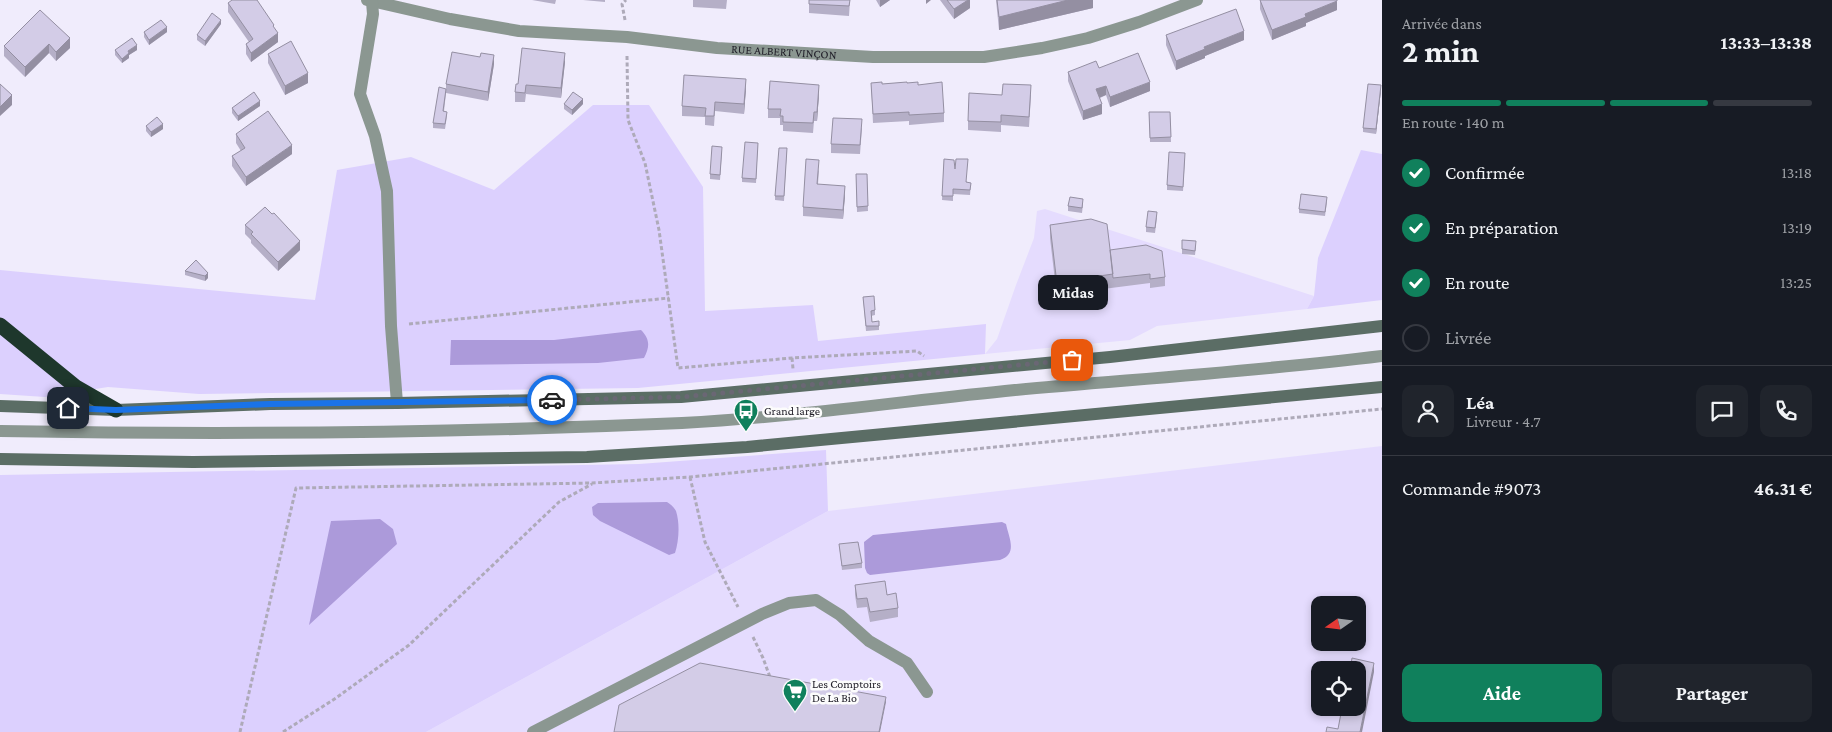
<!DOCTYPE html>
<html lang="fr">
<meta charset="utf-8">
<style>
body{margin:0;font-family:"Crimson Pro",serif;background:#20242c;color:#f1f3f6;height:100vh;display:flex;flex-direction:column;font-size:19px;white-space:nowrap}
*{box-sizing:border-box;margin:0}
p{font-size:16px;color:#9ea1a6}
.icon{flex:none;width:28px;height:28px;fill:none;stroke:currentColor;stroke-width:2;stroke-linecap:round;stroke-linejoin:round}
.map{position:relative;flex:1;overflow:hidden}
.panel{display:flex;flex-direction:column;background:#171b24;width:450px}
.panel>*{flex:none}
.needle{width:32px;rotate:256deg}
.controls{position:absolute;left:1311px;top:596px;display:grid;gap:10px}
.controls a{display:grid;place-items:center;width:55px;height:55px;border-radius:10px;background:#171b24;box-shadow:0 2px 8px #0003;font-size:25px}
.pin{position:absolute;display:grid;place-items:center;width:42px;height:42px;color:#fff;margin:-21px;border-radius:10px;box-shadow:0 2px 8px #0006}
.courier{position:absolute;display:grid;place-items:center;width:50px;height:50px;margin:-25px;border:4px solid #1a73e8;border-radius:50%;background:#fff;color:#222;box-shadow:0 1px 6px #0007}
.bubble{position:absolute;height:35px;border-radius:10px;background:#171b24;box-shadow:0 2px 8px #0003;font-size:16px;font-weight:700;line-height:35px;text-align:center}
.summary em{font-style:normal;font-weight:700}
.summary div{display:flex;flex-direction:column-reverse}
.summary{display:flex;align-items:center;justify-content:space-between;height:85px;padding:0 20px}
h1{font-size:32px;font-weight:700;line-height:38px}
.bar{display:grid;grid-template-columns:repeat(4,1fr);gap:8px 5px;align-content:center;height:60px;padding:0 20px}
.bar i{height:6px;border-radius:4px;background:#363941}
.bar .current{background:#10805c}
.bar p{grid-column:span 4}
.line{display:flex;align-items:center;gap:12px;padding:0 20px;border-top:1px solid #363941}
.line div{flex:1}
.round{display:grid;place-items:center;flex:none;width:52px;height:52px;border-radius:10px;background:#20242c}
ol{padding:0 20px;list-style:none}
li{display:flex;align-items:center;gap:15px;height:55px}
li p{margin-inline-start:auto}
li .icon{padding:5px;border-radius:50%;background:#10805c;color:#fff;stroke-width:4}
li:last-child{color:#9ea1a6}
li i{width:28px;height:28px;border:2px solid #363941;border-radius:50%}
.cta{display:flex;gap:10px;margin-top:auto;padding:10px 20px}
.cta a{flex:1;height:58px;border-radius:10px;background:#10805c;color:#fff;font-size:20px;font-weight:700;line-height:58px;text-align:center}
.cta a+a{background:#20242c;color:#f1f3f6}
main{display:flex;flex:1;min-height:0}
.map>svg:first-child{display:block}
.built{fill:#e5dcfe;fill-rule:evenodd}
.green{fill:#dcd0fe}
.water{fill:#ac9ada}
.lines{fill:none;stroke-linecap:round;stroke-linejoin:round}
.path{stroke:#aeaab9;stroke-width:3;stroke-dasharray:4 2.5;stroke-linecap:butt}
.lane{stroke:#8b9791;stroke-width:12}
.street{stroke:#8b9791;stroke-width:12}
.secondary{stroke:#5b6d65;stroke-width:12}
.highway{stroke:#1e372c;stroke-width:15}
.wall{fill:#b5afc7}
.shaded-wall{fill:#948fa2}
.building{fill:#d3cce7;stroke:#948fa2}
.done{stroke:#6a6774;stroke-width:5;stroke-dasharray:0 9}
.route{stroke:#1a73e8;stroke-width:6}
.labels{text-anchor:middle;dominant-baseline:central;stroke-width:5;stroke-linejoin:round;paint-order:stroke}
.street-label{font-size:12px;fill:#22202a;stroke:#fcfcfc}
.poi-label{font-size:12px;fill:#22202a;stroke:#fcfcfc;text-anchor:start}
</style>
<main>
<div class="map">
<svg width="1382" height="732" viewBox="0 0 1382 732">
<rect width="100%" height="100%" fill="#f0ecfc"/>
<!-- built -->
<path class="built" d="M1045 209 1314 296 1307 309 1157 326 1130 340 985 354 997 339 1016 285 1034 238 1037 211Z
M1382 446V732H426L828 511ZM1320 605H1358V642H1320ZM1320 670H1358V708H1320Z"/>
<!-- green -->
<path class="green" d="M593 105H649L703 187 705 311 813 305 818 341 986 324 985 354 638 388 199 394 108 387 45 397 0 394V270L315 300 337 170 411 157 494 190Z
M1361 150 1382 154V300L1307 309 1314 296 1318 258Z
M826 450 828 511 426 732H0V475L639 464Z"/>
<!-- water -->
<path class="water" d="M641 330C650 339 650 347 644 358L598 363 450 365 451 340H554Z
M667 502C670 504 674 507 676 511 680 523 679 541 675 553L669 555 600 521 593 515 592 507 598 503Z
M380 519 393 529 397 544 309 625 331 521Z
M1002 522 1006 524C1009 538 1018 554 1000 560L870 575 867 573 865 568 864 542 873 535Z"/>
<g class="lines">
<!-- path -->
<path class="path" d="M625 20 622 4 626 0
M627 56 628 120 645 163 659 230 678 368 792 358 917 351 924 356
M409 324 669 298
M792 358 793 369
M690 477 705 542 738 607
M753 637 763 658 770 677
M240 732 296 488 592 483 690 477 1382 409
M283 732 336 698 409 645 559 502 592 484"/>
<!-- lane -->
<path class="lane" d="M0 431C227 435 455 433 682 423 793 417 904 401 1015 390 1137 379 1260 371 1382 356
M533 732 762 614 789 603 816 600 840 615 869 641 907 663 927 692"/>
<!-- street -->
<g class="street">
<path id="s1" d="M367 0 450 19 519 31 627 37 717 48 873 57H984L1042 48 1088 38 1139 22 1197 0"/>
<path d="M372 2 373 14 360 94 375 136 387 191 391 326 397 403"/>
</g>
<!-- secondary -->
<path class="secondary" d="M0 406 116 410 270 404 397 403 681 397 1110 357 1382 326
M0 459 193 462 587 457 747 447 1382 387"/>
<!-- highway -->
<path class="highway" d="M0 325 76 387 116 410"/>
</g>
<!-- wall -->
<path class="wall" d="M532 0H556L555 4Z
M583 0H605V2Z
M693 0H727L726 9 693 7Z
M809 0H850L849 16 809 13Z
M876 0H890L880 7Z
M940 0H970V8L954 19Z
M996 0H1093V8L999 30Z
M1260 0 1337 10 1306 23V26L1272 40 1260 9Z
M228 3 274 28 278 42 251 62 246 54V44L249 42 228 12Z
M221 24 205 46 197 40V35Z
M144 32H167L149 45 144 37Z
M1166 35 1244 40 1205 56V58L1176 70 1166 45Z
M70 38V48L56 61 49 53 25 77 4 56V46Z
M115 50H137L129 55V58L122 63 115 55Z
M268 54 308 83 285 95 268 63Z
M565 62 561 98 526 94 525 102H515V92L518 84Z
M494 64 488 101 446 93 444 111 447 116 445 129 433 128V123L446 89V84Z
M1068 72 1150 91 1110 107 1106 95 1100 98 1102 114 1083 120 1068 81Z
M871 83 882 84 907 83 918 85 944 113V122L909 125V121L873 123Z
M746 88 744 114 715 111 714 126 705 125V117L682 116V106Z
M1381 90 1376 134 1363 132V128Z
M819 94 817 121H814L813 133 783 131V125H780V118H768V109Z
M1002 95H1031L1029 127 1001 125V132L968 130V121Z
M564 104H583L572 115 564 109Z
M260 106 238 121 232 113V108Z
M1149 112H1170L1171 142H1150Z
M146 126 163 129 151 137 146 131Z
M862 128 860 154 831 153V144Z
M236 134 292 154 246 186 232 166V156L241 151 236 143Z
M758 143 756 183 742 182V178Z
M787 148 784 201 775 200V196Z
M722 151 720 180 710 179V174Z
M1185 158 1183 191 1167 190V185Z
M944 159 955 169 967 182 971 183 970 195 953 194V201L942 200Z
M819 169 818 184 845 195 843 219 803 216V207Z
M856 174H867L868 211 857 212Z
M1327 202 1325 216 1299 213V209Z
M1083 204 1082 213 1068 211V206Z
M1157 217 1155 233 1146 232V227Z
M245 225 300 250 278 271 251 243V240L245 234Z
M1050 225 1110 250 1165 277V286L1150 288V283L1072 293V296L1057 298 1050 238Z
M1182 240 1196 246 1195 255 1182 254Z
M196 260 208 278 205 281 185 275V271Z
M863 297 875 310V315L871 316 872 322 879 326V330L866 331Z
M839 544 862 563V568L842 570Z
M855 585 887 595 898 608V617L870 622 867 607 857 608 855 595Z"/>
<!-- shaded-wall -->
<path class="shaded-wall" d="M880 0H890L880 7Z
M926 0H931L926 4Z
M968 0H970V8L954 19V9Z
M1068 0H1093V8L999 30V17Z
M1337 1V10L1306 23V26L1272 40V30L1305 14Z
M221 20V24L205 46V41Z
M167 27V32L149 45V40Z
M1244 31V40L1205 56V58L1176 70V61L1204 47Z
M278 33V42L251 62V53Z
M70 38V48L56 61V52Z
M49 44V53L25 77V67Z
M137 45V50L129 55V58L122 63V59L128 51Z
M565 53V62L561 98V88Z
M494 55V64L488 101V92Z
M308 73V83L285 95V86Z
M746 79V88L744 114V104Z
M1150 82V91L1110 107V97Z
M819 85V94L817 121V112Z
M1381 85V90L1376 134V129Z
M1106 86V95L1096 99V89Z
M12 95V105L0 116V107Z
M583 99V104L572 115V110Z
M260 101V106L238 121V116Z
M1102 104V114L1083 120V111Z
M163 124V129L151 137V132Z
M292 145V154L246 186V177Z
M845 186V195L843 219V210Z
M300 241V250L278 271V262Z
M208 273V278L205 281V276Z
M1374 663V672L1362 732H1360Z
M886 697V702L880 732H879Z"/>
<!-- building -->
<path class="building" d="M232 0H257L274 25 273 26 278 33 251 53 246 44 253 39 228 3Z
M809 0H850L849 6 809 4Z
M947 0H968L954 9Z
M997 0H1068L999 17Z
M1260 0H1337V1L1305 14 1306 17 1272 30Z
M1236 9 1244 31 1204 47 1205 49 1176 61 1166 35Z
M40 10 70 38 56 52 49 44 25 67 4 46Z
M212 13 221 20 205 41 197 35Z
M161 20 167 27 149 40 144 32Z
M132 38 137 45 128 51 129 53 122 59 115 50Z
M291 41 308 73 285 86 268 54Z
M522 48 565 53 561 88 526 85 525 93 515 92 516 84H518Z
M452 52 480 57 481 53 494 55 488 92 446 84Z
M1138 53 1150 82 1110 97 1106 86 1096 89 1102 104 1083 111 1068 72 1096 61 1099 68Z
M684 75 746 79 744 104 715 102 714 116H705L706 108 682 106Z
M770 81 819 85 817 112H814L813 123 783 122V116H780L781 109H768Z
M882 82V84L907 82V83L918 82V85L942 82 944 113 909 115V112L873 114 871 83Z
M0 84 12 95 0 107Z
M1003 84 1031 85 1029 117 1001 115V122L968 121 969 93 1002 95Z
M1368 84 1381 85 1376 129 1363 128Z
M439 87 446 89 443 111 447 112 445 124 433 123Z
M254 92 260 101 238 116 232 108Z
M573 92 583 99 572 110 564 104Z
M268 111 292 145 246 177 232 156 245 148 236 134Z
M1149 112H1170L1171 137 1150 138Z
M157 117 163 124 151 132 146 126Z
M833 118 862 119 860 145 831 144Z
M745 142 758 143 756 179 742 178Z
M712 146 722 147 720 175 710 174Z
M779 148H787L784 196H775Z
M1169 152 1185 153 1183 187 1167 185Z
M806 159 819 160 817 184 845 186 843 210 803 207Z
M944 159 954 160 955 169 956 159H968L966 182 971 183 970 190 953 189V196H942Z
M856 174H867L868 206 857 207Z
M1301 194 1327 197 1325 212 1299 209Z
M1070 197 1083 199 1082 208 1068 206Z
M265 207 272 214 274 213 300 241 278 262 251 234 253 232 245 225Z
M1148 211 1157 212 1155 228 1146 227Z
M1091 219 1107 224 1113 274 1072 280V282L1057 284 1050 225Z
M1182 240 1196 241 1195 251 1182 249Z
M1146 245 1162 251 1165 277 1150 279V274L1113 278 1110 250Z
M196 260 208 273 205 276 185 271Z
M874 296 875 310 871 311 872 322 879 321V326H866L863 297Z
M858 542 862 563 842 566 839 544Z
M885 581 887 595 896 593 898 608 870 612 867 598 857 599 855 585Z
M1352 658 1374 663 1360 732H1326L1327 727 1338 729 1342 708H1358V670H1350Z
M700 663 886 697 879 732H614L619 705Z"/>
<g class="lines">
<!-- done -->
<path class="done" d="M552 400 681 397 1072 360"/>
<!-- route -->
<path class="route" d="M68 408 116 410 270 404 552 400"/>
</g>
<!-- icons -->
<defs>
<symbol id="bus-pin" viewBox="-11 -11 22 30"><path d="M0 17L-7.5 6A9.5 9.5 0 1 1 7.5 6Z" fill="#10805c" stroke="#fcfcfc"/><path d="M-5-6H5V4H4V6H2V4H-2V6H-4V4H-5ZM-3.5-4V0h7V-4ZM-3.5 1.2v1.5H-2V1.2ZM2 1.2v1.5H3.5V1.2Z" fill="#fff"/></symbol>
<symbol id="supermarket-pin" viewBox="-11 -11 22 30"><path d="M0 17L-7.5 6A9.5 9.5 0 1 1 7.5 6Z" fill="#10805c" stroke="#fcfcfc"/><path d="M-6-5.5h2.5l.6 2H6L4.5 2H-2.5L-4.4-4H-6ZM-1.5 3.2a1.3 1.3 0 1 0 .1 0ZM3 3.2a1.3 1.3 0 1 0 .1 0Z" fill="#fff"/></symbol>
</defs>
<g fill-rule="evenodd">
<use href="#bus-pin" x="732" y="397" width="28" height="38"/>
<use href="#supermarket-pin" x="781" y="677" width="28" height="38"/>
</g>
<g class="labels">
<!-- street labels -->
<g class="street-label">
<text stroke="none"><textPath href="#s1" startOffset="421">RUE ALBERT VINÇON</textPath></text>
</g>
<!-- poi labels -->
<g class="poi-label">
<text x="764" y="411">Grand large</text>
<text x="812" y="684">Les Comptoirs<tspan x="812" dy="14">De La Bio</tspan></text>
</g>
</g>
</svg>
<div class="controls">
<a><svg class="needle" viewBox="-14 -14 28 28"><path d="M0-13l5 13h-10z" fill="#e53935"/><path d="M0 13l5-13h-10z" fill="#9ea1a6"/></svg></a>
<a><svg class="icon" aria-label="locate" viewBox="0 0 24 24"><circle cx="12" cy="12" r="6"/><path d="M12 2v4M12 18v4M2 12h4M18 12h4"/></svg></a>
</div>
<div class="pin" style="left:1072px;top:360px;background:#ea580c"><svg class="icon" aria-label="bag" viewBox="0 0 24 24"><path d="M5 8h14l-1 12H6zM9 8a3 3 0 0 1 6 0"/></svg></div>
<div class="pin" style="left:68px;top:408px;background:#1f2937"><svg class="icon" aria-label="home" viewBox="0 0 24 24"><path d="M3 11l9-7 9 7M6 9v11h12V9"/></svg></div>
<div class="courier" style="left:552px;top:400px"><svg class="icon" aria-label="car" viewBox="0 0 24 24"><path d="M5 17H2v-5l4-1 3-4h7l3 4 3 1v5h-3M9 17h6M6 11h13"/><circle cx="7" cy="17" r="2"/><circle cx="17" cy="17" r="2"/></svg></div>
<div class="bubble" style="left:1038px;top:275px;width:70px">Midas</div>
</div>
<section class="panel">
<div class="summary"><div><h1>2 min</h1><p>Arrivée dans</p></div><em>13:33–13:38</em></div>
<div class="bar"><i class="current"></i><i class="current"></i><i class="current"></i><i></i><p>En route · 140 m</p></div>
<ol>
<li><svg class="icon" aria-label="check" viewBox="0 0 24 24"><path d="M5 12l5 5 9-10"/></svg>Confirmée<p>13:18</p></li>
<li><svg class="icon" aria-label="check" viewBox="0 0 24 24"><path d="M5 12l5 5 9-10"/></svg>En préparation<p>13:19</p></li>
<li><svg class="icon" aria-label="check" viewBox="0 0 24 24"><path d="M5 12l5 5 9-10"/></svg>En route<p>13:25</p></li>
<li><i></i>Livrée</li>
</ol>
<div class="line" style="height:90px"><a class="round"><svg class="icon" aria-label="person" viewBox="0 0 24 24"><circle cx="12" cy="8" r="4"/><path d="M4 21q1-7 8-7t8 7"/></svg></a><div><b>Léa</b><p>Livreur · 4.7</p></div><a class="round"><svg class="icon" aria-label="chat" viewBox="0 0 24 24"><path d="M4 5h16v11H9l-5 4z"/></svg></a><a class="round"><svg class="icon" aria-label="phone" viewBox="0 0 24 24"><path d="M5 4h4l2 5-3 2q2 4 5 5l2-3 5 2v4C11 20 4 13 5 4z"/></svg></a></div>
<div class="line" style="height:65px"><div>Commande #9073</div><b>46.31 €</b></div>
<div class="cta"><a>Aide</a><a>Partager</a></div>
</section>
</main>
